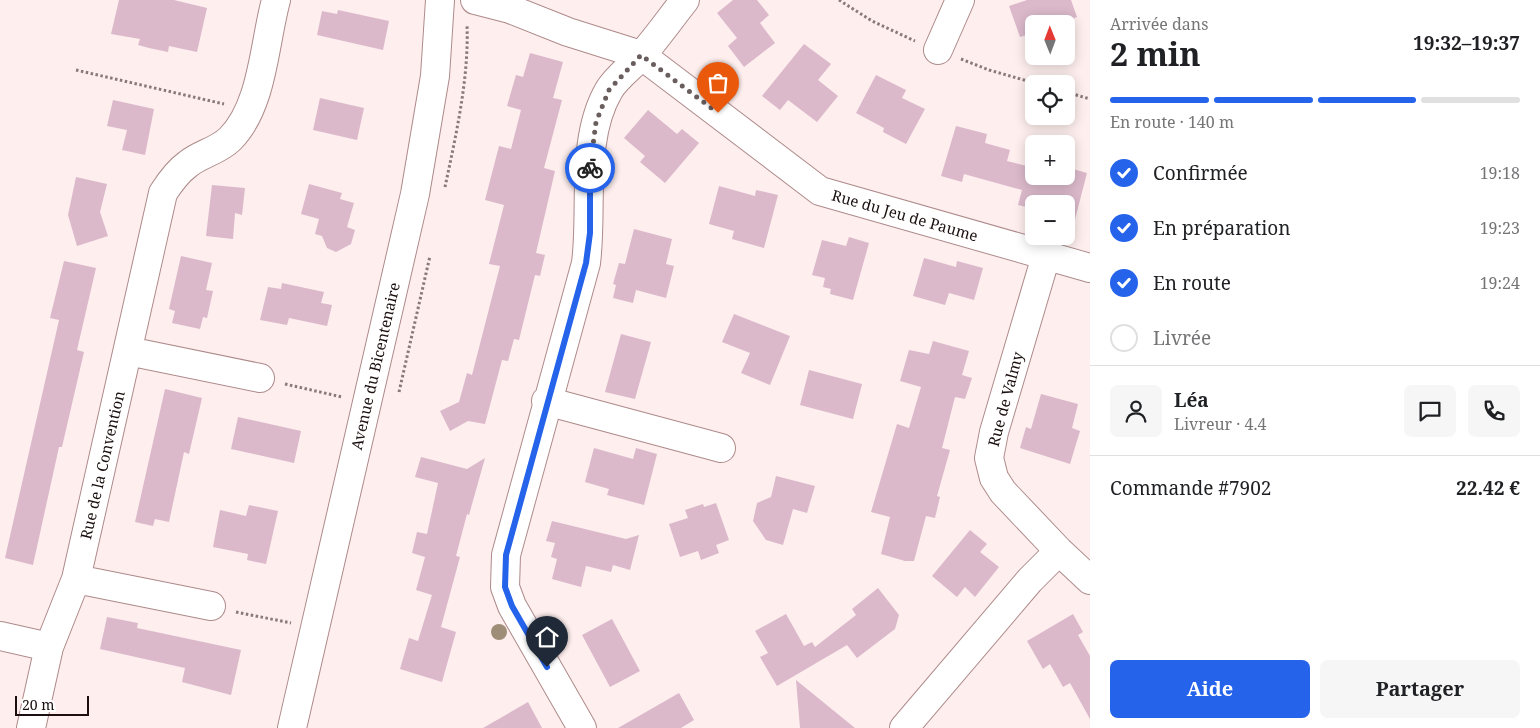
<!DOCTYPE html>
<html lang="fr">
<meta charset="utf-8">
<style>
body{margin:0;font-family:"Noto Serif",serif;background:#f6f6f6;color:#202124;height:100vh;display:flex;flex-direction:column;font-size:19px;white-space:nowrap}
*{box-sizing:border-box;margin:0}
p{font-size:16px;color:#757577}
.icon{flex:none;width:28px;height:28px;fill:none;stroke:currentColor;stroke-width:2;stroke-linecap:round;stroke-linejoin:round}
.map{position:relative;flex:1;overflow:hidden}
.side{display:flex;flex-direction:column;background:#fff;width:450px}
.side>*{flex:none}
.needle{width:32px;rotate:359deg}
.tools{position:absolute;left:1025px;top:15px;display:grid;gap:10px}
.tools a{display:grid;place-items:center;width:50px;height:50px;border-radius:8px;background:#fff;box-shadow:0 2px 12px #0003;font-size:25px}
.scale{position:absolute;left:15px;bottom:12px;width:74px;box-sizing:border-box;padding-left:5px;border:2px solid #1b0f0f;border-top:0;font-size:14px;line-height:18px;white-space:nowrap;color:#1b0f0f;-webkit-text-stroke:4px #fff;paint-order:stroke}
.pin{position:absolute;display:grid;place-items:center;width:42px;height:42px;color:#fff;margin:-51px -21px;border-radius:50% 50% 50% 0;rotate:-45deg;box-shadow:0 0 5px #0007}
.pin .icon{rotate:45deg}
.courier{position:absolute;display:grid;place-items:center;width:50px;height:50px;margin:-25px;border:4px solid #2563eb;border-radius:50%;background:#fff;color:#222;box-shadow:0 1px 6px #0007}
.summary em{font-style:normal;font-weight:700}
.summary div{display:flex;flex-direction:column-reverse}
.summary{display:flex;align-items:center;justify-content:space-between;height:85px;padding:0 20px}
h1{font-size:32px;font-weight:700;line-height:38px}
.bar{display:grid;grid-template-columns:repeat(4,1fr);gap:8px 5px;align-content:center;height:60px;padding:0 20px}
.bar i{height:6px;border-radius:4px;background:#e0e0e0}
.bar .selected{background:#2563eb}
.bar p{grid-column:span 4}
.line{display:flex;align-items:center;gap:12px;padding:0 20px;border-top:1px solid #e0e0e0}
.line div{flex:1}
.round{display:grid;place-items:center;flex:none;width:52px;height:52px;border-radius:8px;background:#f6f6f6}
ol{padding:0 20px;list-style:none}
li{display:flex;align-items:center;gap:15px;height:55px}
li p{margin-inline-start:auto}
li .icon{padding:5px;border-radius:50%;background:#2563eb;color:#fff;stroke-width:4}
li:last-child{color:#757577}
li i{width:28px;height:28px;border:2px solid #e0e0e0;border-radius:50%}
.button{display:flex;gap:10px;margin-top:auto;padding:10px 20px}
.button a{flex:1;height:58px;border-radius:8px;background:#2563eb;color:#fff;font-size:20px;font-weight:700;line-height:58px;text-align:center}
.button a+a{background:#f6f6f6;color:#202124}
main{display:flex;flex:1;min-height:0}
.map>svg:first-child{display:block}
.building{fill:#dbb9cb}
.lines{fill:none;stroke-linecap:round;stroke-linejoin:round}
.minor-casing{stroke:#ae8a8a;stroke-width:30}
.path{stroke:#887a7a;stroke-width:3;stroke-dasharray:2.5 2.5;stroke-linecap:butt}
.minor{stroke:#fff;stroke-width:28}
.tree{fill:#9f8e77}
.done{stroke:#6a5d5d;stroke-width:5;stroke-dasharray:0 9}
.route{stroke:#2563eb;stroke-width:6}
.labels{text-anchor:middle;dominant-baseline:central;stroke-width:4;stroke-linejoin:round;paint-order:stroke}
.street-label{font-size:15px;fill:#1b0f0f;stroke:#fff}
</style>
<main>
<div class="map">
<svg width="1090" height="728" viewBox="0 0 1090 728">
<rect width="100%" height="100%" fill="#feeeee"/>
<!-- building -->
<path class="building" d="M119 0H174L207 8 197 52 169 46 168 52 149 48 138 45 140 39 111 34Z
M733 0H757L769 15 760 23 775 43 744 67 728 46 737 38 717 13Z
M1027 0H1071L1077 17 1059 24H1034V33L1020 37 1009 6Z
M338 10 389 21 383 50 317 35 322 11 337 14Z
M804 44 831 64 818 80 838 96 817 122 788 100 780 110 762 96Z
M530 53 563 62 553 98 562 100 544 168 555 171 536 253 545 255 540 276 535 275 519 340 514 339 508 361 502 360 485 424 468 421 450 431 440 411 459 402 467 373 472 375 500 266 489 264 504 205 485 200 499 146 511 149 521 110 507 106 516 75 523 77Z
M876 75 906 90 902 98 925 109 906 144 883 132 884 128 856 113Z
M320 98 364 108 357 140 313 130Z
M113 100 154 109 145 155 122 150 127 130 107 126Z
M648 110 677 134 682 129 699 143 665 183 640 162 645 156 624 138Z
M956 126 987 134 985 143 1010 150 1007 161 1034 168V176L1066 177V167L1087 173 1073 227H1066V204H1034V209L1018 205 1022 190 964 174 962 182 941 176Z
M76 177 107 184 100 212 108 236 77 246 68 215Z
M309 184 342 193 340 199 354 203 347 227 355 230 351 244 336 252 327 248 322 236 315 234 319 219 301 214Z
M212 185 245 188 242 215 235 213 233 239 206 236Z
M719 186 755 196 756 190 778 195 764 248 732 239 734 231 709 224Z
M634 229 672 239 666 264 674 266 666 298 636 290 633 303 613 298 616 285 613 284 619 263 625 264Z
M849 237 869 243 853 300 830 294 831 289 823 287 825 278 812 275 822 240 846 246Z
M181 256 212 263 206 290 213 291 207 318 203 317 200 329 172 323 175 311 169 309Z
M924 258 956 267 957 261 983 268 974 300 949 293 945 305 913 296Z
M64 261 96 268 77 350 84 352 62 447H59L33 565 5 558 59 320 50 318Z
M282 283 324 292 321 303 332 305 327 326 289 318 287 325 260 320 268 287 281 289Z
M734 314 790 336 770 385 741 373 750 353 722 342Z
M621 334 651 342 635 399 605 392Z
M933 341 969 351 962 375 972 378 965 399 955 397 942 448 950 450 937 496 940 497 935 518 926 516 914 561H905L881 554 890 517 871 512 897 424 909 428 921 387 900 381 909 350 929 354Z
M809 370 862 384 853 419 800 405Z
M165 389 202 398 189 454 184 452 169 522 155 519 153 526 135 522Z
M1041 394 1078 404 1072 428 1080 431 1070 464 1020 448 1026 427 1031 429Z
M238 417 301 431 294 463 231 449Z
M594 448 633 459 636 448 657 454 644 505 607 495 609 489 585 482Z
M421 457 467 469 485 458 469 515 467 514 456 556 460 557 441 627 456 632 442 682 400 669 409 638 418 641 432 595 416 590 425 557 412 553 417 532 427 534 438 483 415 477Z
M776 476 815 486 807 513 793 509 783 545 766 540 753 521 757 503 771 497Z
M716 503 729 540 716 545 719 553 701 560 698 551 680 557 669 524 688 518 685 510 703 504 704 507Z
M249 505 278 511 266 564 247 560 248 554 213 547 220 510 246 516Z
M552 521 626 539 639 535 630 570 613 565 611 572 586 566 581 587 552 579 557 559 551 557 555 543 546 541Z
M970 530 987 544 980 552 999 567 975 597 965 587 957 597 932 576Z
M878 588 899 615 895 629 857 658 847 645 777 686 760 657 768 653 755 631 786 614 804 646 812 642 815 647 856 615 852 609Z
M1073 614 1083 632 1078 635 1090 656V719L1070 683 1063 687 1050 664 1043 669 1027 641Z
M107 617 138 623 137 628 241 650 231 695 182 682 185 668 100 649Z
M612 619 640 671 610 687 582 635Z
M796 680 855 728H800Z
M679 693 694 720 681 728H618Z
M528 702 542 728H483Z"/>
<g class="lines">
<defs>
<path id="minor" d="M475 0 510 9 568 32 641 55 820 191 1090 268
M938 50 960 0
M1046 256 994 432 989 458 994 478 1003 492 1059 551 1090 580
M128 351 260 378
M546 401 721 448
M76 579 211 606
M0 636 49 647
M31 728 49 647 76 579 163 193C170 182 177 172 188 164 200 154 218 151 230 139 263 106 264 44 276 0
M292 728 415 194 435 76 440 0
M582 728 512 606 505 587 506 555 586 263C593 209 580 139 609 90 616 78 630 68 640 57 656 39 670 19 685 0
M904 728 1030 580 1059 551"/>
</defs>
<!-- minor casing -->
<use href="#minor" class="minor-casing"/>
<!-- path -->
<path class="path" d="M839 0 872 21 915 41
M961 59 989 70 1038 84
M76 70 224 104
M1066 92 1090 99
M445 187C456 135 469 78 467 25
M285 384 342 397
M399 392 430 256
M236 612 291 623"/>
<!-- minor -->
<use href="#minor" class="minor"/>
</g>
<!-- trees -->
<circle class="tree" cx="499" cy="632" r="8"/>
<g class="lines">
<!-- done -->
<path class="done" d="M590 168 596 122 609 90 641 55 718 113"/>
<!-- route -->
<path class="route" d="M547 667 512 606 505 587 506 555 586 263 590 233V168"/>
</g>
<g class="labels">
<!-- street labels -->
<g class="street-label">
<text transform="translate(905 215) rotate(16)">Rue du Jeu de Paume</text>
<text transform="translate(375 366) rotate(-77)">Avenue du Bicentenaire</text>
<text transform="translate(1005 399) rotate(-75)">Rue de Valmy</text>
<text transform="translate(102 465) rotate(-77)">Rue de la Convention</text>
</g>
</g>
</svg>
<div class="tools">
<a><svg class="needle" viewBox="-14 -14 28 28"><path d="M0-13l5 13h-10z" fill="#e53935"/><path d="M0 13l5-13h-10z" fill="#757577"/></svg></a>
<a><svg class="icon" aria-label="locate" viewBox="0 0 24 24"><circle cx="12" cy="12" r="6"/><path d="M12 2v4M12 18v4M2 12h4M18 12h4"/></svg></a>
<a>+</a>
<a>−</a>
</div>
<div class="scale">20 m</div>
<div class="pin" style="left:718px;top:113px;background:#ea580c"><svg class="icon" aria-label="bag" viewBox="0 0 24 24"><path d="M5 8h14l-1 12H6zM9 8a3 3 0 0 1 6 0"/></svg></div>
<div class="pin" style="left:547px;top:667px;background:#1f2937"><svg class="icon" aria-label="home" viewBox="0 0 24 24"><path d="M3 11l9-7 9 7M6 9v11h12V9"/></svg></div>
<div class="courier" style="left:590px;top:168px"><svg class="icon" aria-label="bike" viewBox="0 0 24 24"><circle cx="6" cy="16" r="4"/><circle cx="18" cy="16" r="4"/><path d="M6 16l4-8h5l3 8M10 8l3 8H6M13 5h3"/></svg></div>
</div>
<section class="side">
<div class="summary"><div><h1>2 min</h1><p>Arrivée dans</p></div><em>19:32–19:37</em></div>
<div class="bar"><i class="selected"></i><i class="selected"></i><i class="selected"></i><i></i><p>En route · 140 m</p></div>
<ol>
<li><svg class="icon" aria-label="check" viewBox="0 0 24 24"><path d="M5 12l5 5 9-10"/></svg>Confirmée<p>19:18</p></li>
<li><svg class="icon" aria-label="check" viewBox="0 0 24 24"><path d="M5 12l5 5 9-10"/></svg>En préparation<p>19:23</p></li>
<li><svg class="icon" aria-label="check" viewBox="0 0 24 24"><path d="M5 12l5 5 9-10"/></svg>En route<p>19:24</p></li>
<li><i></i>Livrée</li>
</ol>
<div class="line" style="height:90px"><a class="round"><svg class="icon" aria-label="person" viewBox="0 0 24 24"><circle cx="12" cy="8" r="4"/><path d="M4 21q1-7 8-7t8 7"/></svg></a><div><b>Léa</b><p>Livreur · 4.4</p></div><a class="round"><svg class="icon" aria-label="chat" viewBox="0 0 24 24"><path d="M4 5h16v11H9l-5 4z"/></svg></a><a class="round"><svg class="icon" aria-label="phone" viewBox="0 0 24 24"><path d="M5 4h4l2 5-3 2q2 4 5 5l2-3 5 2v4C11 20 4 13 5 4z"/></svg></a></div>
<div class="line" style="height:65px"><div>Commande #7902</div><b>22.42 €</b></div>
<div class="button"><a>Aide</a><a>Partager</a></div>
</section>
</main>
